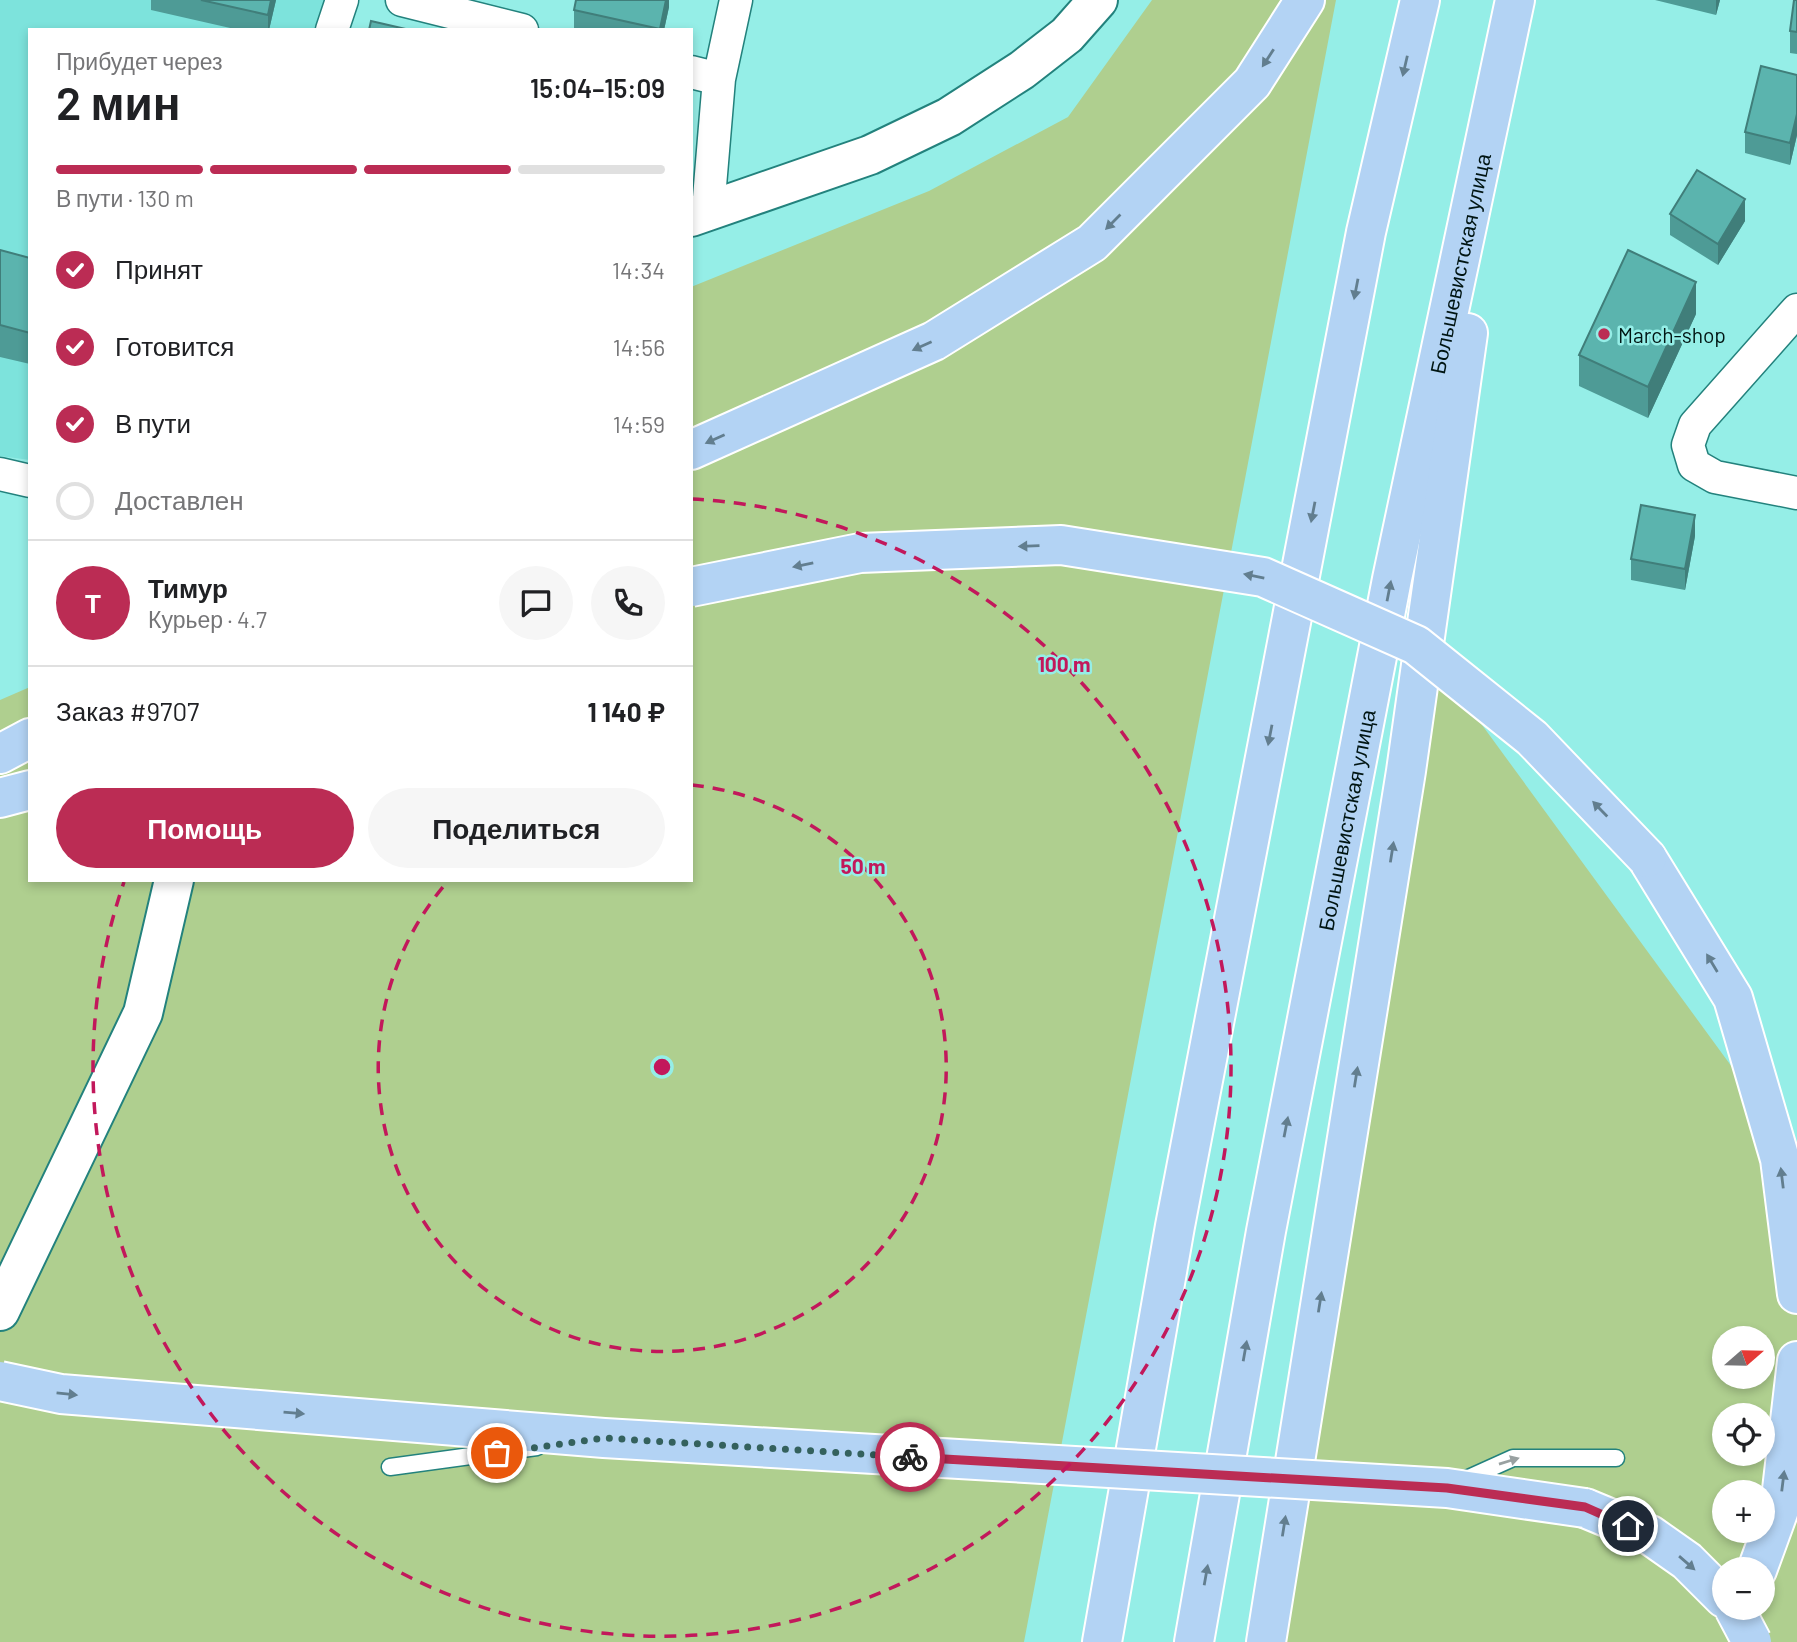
<!DOCTYPE html>
<html lang="ru">
<meta charset="utf-8">
<style>
body{margin:0;font-family:Barlow,sans-serif;background:#f6f6f6;color:#202124;height:100vh;display:flex;flex-direction:column;font-size:26px;white-space:nowrap}
*{box-sizing:border-box;margin:0}
p{font-size:23px;color:#757577}
.icon{flex:none;width:38px;height:38px;fill:none;stroke:currentColor;stroke-width:2;stroke-linecap:round;stroke-linejoin:round}
.map{position:relative;flex:1;overflow:hidden}
.drawer{position:absolute;left:28px;top:28px;width:665px;height:854px;display:flex;flex-direction:column;background:#fff;border-radius:0px;box-shadow:0 4px 10px #0003}
.drawer>*{flex:none}
.needle{width:46px;rotate:70deg}
.buttons{position:absolute;left:1712px;top:1326px;display:grid;gap:14px}
.buttons a{display:grid;place-items:center;width:63px;height:63px;border-radius:50%;background:#fff;box-shadow:0 4px 10px #0003;font-size:35px}
.pin{position:absolute;display:grid;place-items:center;width:60px;height:60px;color:#fff;margin:-30px;border:4px solid #fff;border-radius:50%;box-shadow:0 2px 7px #0007}
.courier{position:absolute;display:grid;place-items:center;width:70px;height:70px;margin:-35px;border:5px solid #bb2c54;border-radius:50%;background:#fff;color:#222;box-shadow:0 2px 9px #0007}
.overview em{font-style:normal;font-weight:600}
.overview div{display:flex;flex-direction:column-reverse}
.overview{display:flex;align-items:center;justify-content:space-between;height:119px;padding:0 28px}
h1{font-size:46px;font-weight:600;line-height:52px}
.bar{display:grid;grid-template-columns:repeat(4,1fr);gap:10px 7px;align-content:center;height:84px;padding:0 28px}
.bar i{height:9px;border-radius:5px;background:#e0e0e0}
.bar .current{background:#bb2c54}
.bar p{grid-column:span 4}
.line{display:flex;align-items:center;gap:18px;padding:0 28px;border-top:2px solid #e0e0e0}
.line div{flex:1}
.round{display:grid;place-items:center;flex:none;width:74px;height:74px;border-radius:37px;background:#f6f6f6}
ol{padding:0 28px;list-style:none}
li{display:flex;align-items:center;gap:21px;height:77px}
li p{margin-inline-start:auto}
li .icon{padding:7px;border-radius:50%;background:#bb2c54;color:#fff;stroke-width:4}
li:last-child{color:#757577}
li i{width:38px;height:38px;border:4px solid #e0e0e0;border-radius:50%}
.primary-button{display:flex;gap:14px;margin-top:auto;padding:14px 28px}
.primary-button a{flex:1;height:80px;border-radius:42px;background:#bb2c54;color:#fff;font-size:28px;font-weight:600;line-height:80px;text-align:center}
.primary-button a+a{background:#f6f6f6;color:#202124}
.map>svg:first-child{display:block}
.built{fill:#7de3dc}
.green{fill:#afcf8f;fill-rule:evenodd}
.lines{fill:none;stroke-linecap:round;stroke-linejoin:round}
.service-casing{stroke:#23827d;stroke-width:19}
.minor-casing{stroke:#23827d;stroke-width:35}
.tertiary-casing{stroke:#23827d;stroke-width:42}
.trunk-casing{stroke:#fff;stroke-width:42}
.service{stroke:#fff;stroke-width:16}
.minor{stroke:#fff;stroke-width:32}
.tertiary{stroke:#fff;stroke-width:38}
.trunk{stroke:#b3d3f4;stroke-width:38}
.trunk-bridge-casing{stroke:#fff;stroke-width:42;stroke-linecap:butt}
.trunk-bridge{stroke:#b3d3f4;stroke-width:38}
.wall{fill:#4e9b96}
.shaded-wall{fill:#407e7a}
.building{fill:#5bb4ae;stroke:#407e7a;stroke-width:2}
.oneway{fill:#627e8f}
.oneway2{fill:#99a1a1}
.done{stroke:#34615d;stroke-width:7;stroke-dasharray:0 12.6}
.route{stroke:#bb2c54;stroke-width:9}
.ring{fill:none;stroke:#c2185b;stroke-width:3.5;stroke-dasharray:12 9}
.poi-dot{fill:#bb2c54;stroke:#95eee7;stroke-width:2.5}
.labels{text-anchor:middle;dominant-baseline:central;stroke-width:5;stroke-linejoin:round;paint-order:stroke}
.street-label{font-size:21px;fill:#001513;stroke:#95eee7}
.poi-label{font-size:21px;fill:#001513;stroke:#95eee7;text-anchor:start}
.centre{fill:#c2185b;stroke:#95eee7;stroke-width:3.5}
.ring-label{font-size:21px;text-anchor:middle;font-weight:bold;fill:#c2185b;stroke:#95eee7;stroke-width:5;stroke-linejoin:round;paint-order:stroke}
</style>
<div class="map">
<svg width="1797" height="1642" viewBox="0 0 1797 1642">
<rect width="100%" height="100%" fill="#95eee7"/>
<!-- built -->
<path class="built" d="M0 0H340L331 30H30V460L0 456Z"/>
<!-- green -->
<path class="green" d="M1152 0H1336L1024 1642H0V700L30 687V880H691V287L929 191 1068 117Z
M1428 651 1797 1156V1642H1247ZM1724 1339H1762V1377H1724ZM1724 1416H1762V1454H1724ZM1724 1493H1762V1531H1724ZM1724 1570H1762V1608H1724Z"/>
<g class="lines">
<defs>
<path id="service" d="M390 1467 537 1447
M1462 1481 1513 1458H1616"/>
<path id="minor" d="M402 0 522 30
M332 30 342 0
M691 72 719 79
M708 210 719 79 736 0
M1797 310 1695 425 1688 445 1694 465 1715 477 1797 493
M0 474 30 481"/>
<path id="tertiary" d="M691 217 870 155 949 117 1022 70 1067 35 1098 0
M0 1311 143 1013 174 880"/>
<g id="trunk">
<path d="M691 450 934 341 1092 243 1252 83 1305 0"/>
<path d="M0 754 30 738"/>
<path d="M0 798 30 790"/>
<path d="M1647 858 1733 998 1780 1159 1797 1294"/>
<path d="M1585 1508 1650 1535 1687 1561 1724 1598"/>
<path d="M1757 1570 1780 1507 1797 1361"/>
<path d="M1102 1642 1175 1226 1366 232 1420 0"/>
<path id="s1" d="M1194 1642 1266 1231 1392 579 1515 0"/>
<path d="M1266 1642 1406 771 1468 333"/>
</g>
</defs>
<!-- service casing -->
<use href="#service" class="service-casing"/>
<!-- minor casing -->
<use href="#minor" class="minor-casing"/>
<!-- tertiary casing -->
<use href="#tertiary" class="tertiary-casing"/>
<!-- trunk casing -->
<use href="#trunk" class="trunk-casing"/>
<!-- service -->
<use href="#service" class="service"/>
<!-- minor -->
<use href="#minor" class="minor"/>
<!-- tertiary -->
<use href="#tertiary" class="tertiary"/>
<!-- trunk -->
<use href="#trunk" class="trunk"/>
<defs>
<path id="trunk-bridge" d="M691 587 860 553 1061 545 1263 577 1416 645 1532 738 1647 858
M0 1381 61 1394 604 1438 1447 1488 1585 1508
M1734 1608 1752 1642"/>
</defs>
<!-- trunk-bridge casing -->
<use href="#trunk-bridge" class="trunk-bridge-casing"/>
<!-- trunk-bridge -->
<use href="#trunk-bridge" class="trunk-bridge"/>
</g>
<!-- wall -->
<path class="wall" d="M151 0H276L269 30H239L151 10Z
M669 0V7L664 30H574V10Z
M1655 0H1720L1716 15Z
M1797 0V54L1790 53V31Z
M1797 75V135L1790 165 1745 153V132Z
M1670 214 1745 221 1718 265 1670 235Z
M0 250 30 258V364L0 357Z
M1696 314 1648 418 1579 386V355Z
M1695 536 1685 590 1631 580V559Z"/>
<!-- shaded-wall -->
<path class="shaded-wall" d="M271 0H276L269 30H268V15Z
M666 0H669V7L664 30H660Z
M1716 0H1720L1716 15Z
M1797 114V135L1790 165V143Z
M1745 199V221L1718 265V244Z
M1696 282V314L1648 418V387Z
M1695 515V536L1685 590V569Z"/>
<!-- building -->
<path class="building" d="M201 0H271L268 15Z
M576 0H666L660 29 574 10Z
M1794 0H1797V32L1790 31Z
M371 21 410 30H369Z
M1761 66 1797 75V114L1790 143 1745 132Z
M1697 170 1745 199 1718 244 1670 214Z
M0 250 30 258V333L0 325Z
M1628 250 1696 282 1648 387 1579 355Z
M1641 505 1695 515 1685 569 1631 559Z"/>
<!-- one-way arrows -->
<defs><path id="oneway-solid" d="M-6-.8H1V-3.2L6.5 0L1 3.2V.8H-6Z" transform="scale(1.75)"/></defs>
<g class="oneway">
<use href="#oneway-solid" transform="translate(1268 58) rotate(123)"/>
<use href="#oneway-solid" transform="translate(1405 66) rotate(103)"/>
<use href="#oneway-solid" transform="translate(1113 222) rotate(135)"/>
<use href="#oneway-solid" transform="translate(1356 289) rotate(101)"/>
<use href="#oneway-solid" transform="translate(922 346) rotate(156)"/>
<use href="#oneway-solid" transform="translate(715 439) rotate(156)"/>
<use href="#oneway-solid" transform="translate(1313 512) rotate(101)"/>
<use href="#oneway-solid" transform="translate(1029 546) rotate(178)"/>
<use href="#oneway-solid" transform="translate(803 565) rotate(168)"/>
<use href="#oneway-solid" transform="translate(1254 576) rotate(-169)"/>
<use href="#oneway-solid" transform="translate(1389 591) rotate(-79)"/>
<use href="#oneway-solid" transform="translate(1270 735) rotate(101)"/>
<use href="#oneway-solid" transform="translate(1600 809) rotate(-134)"/>
<use href="#oneway-solid" transform="translate(1392 852) rotate(-81)"/>
<use href="#oneway-solid" transform="translate(1712 963) rotate(-121)"/>
<use href="#oneway-solid" transform="translate(1356 1077) rotate(-81)"/>
<use href="#oneway-solid" transform="translate(1286 1127) rotate(-79)"/>
<use href="#oneway-solid" transform="translate(1782 1178) rotate(-97)"/>
<use href="#oneway-solid" transform="translate(1320 1302) rotate(-81)"/>
<use href="#oneway-solid" transform="translate(1245 1351) rotate(-80)"/>
<use href="#oneway-solid" transform="translate(67 1394) rotate(6)"/>
<use href="#oneway-solid" transform="translate(294 1413) rotate(5)"/>
<use href="#oneway-solid" transform="translate(1783 1481) rotate(-83)"/>
<use href="#oneway-solid" transform="translate(1284 1526) rotate(-81)"/>
<use href="#oneway-solid" transform="translate(1687 1563) rotate(41)"/>
<use href="#oneway-solid" transform="translate(1206 1575) rotate(-80)"/>
</g>
<use class="oneway2" href="#oneway-solid" transform="translate(1509 1461) rotate(-17)"/>
<g class="lines">
<!-- done -->
<path class="done" d="M497 1453 604 1438 910 1457"/>
<!-- route -->
<path class="route" d="M910 1457 1447 1488 1585 1507 1628 1526"/>
</g>
<!-- distance rings -->
<g class="ring">
<path d="M692 785A284 284 0 1 1 448 881"/>
<path d="M692 499A569 569 0 1 1 124 882"/>
</g>
<!-- markers -->
<circle class="poi-dot" cx="1604" cy="334" r="7"/>
<g class="labels">
<!-- street labels -->
<g class="street-label">
<text stroke="none"><textPath href="#s1" startOffset="1404">Большевистская улица</textPath></text>
<text stroke="none"><textPath href="#s1" startOffset="836">Большевистская улица</textPath></text>
</g>
<!-- poi labels -->
<g class="poi-label">
<text x="1618" y="334">March-shop</text>
</g>
</g>
<circle cx="662" cy="1067" r="10" class="centre"/>
<g class="ring-label">
<text x="1064" y="672">100 m</text>
<text x="863" y="874">50 m</text>
</g>
</svg>
<div class="buttons">
<a><svg class="needle" viewBox="-14 -14 28 28"><path d="M0-13l5 13h-10z" fill="#e53935"/><path d="M0 13l5-13h-10z" fill="#757577"/></svg></a>
<a><svg class="icon" aria-label="locate" viewBox="0 0 24 24"><circle cx="12" cy="12" r="6"/><path d="M12 2v4M12 18v4M2 12h4M18 12h4"/></svg></a>
<a>+</a>
<a>−</a>
</div>
<div class="pin" style="left:497px;top:1453px;background:#ea580c"><svg class="icon" aria-label="bag" viewBox="0 0 24 24"><path d="M5 8h14l-1 12H6zM9 8a3 3 0 0 1 6 0"/></svg></div>
<div class="pin" style="left:1628px;top:1526px;background:#1f2937"><svg class="icon" aria-label="home" viewBox="0 0 24 24"><path d="M3 11l9-7 9 7M6 9v11h12V9"/></svg></div>
<div class="courier" style="left:910px;top:1457px"><svg class="icon" aria-label="bike" viewBox="0 0 24 24"><circle cx="6" cy="16" r="4"/><circle cx="18" cy="16" r="4"/><path d="M6 16l4-8h5l3 8M10 8l3 8H6M13 5h3"/></svg></div>
<section class="drawer">
<div class="overview"><div><h1>2 мин</h1><p>Прибудет через</p></div><em>15:04–15:09</em></div>
<div class="bar"><i class="current"></i><i class="current"></i><i class="current"></i><i></i><p>В пути · 130 m</p></div>
<ol>
<li><svg class="icon" aria-label="check" viewBox="0 0 24 24"><path d="M5 12l5 5 9-10"/></svg>Принят<p>14:34</p></li>
<li><svg class="icon" aria-label="check" viewBox="0 0 24 24"><path d="M5 12l5 5 9-10"/></svg>Готовится<p>14:56</p></li>
<li><svg class="icon" aria-label="check" viewBox="0 0 24 24"><path d="M5 12l5 5 9-10"/></svg>В пути<p>14:59</p></li>
<li><i></i>Доставлен</li>
</ol>
<div class="line" style="height:126px"><b class="round" style="background:#bb2c54;color:#fff">Т</b><div><b>Тимур</b><p>Курьер · 4.7</p></div><a class="round"><svg class="icon" aria-label="chat" viewBox="0 0 24 24"><path d="M4 5h16v11H9l-5 4z"/></svg></a><a class="round"><svg class="icon" aria-label="phone" viewBox="0 0 24 24"><path d="M5 4h4l2 5-3 2q2 4 5 5l2-3 5 2v4C11 20 4 13 5 4z"/></svg></a></div>
<div class="line" style="height:91px"><div>Заказ #9707</div><b>1 140 ₽</b></div>
<div class="primary-button"><a>Помощь</a><a>Поделиться</a></div>
</section>
</div>
